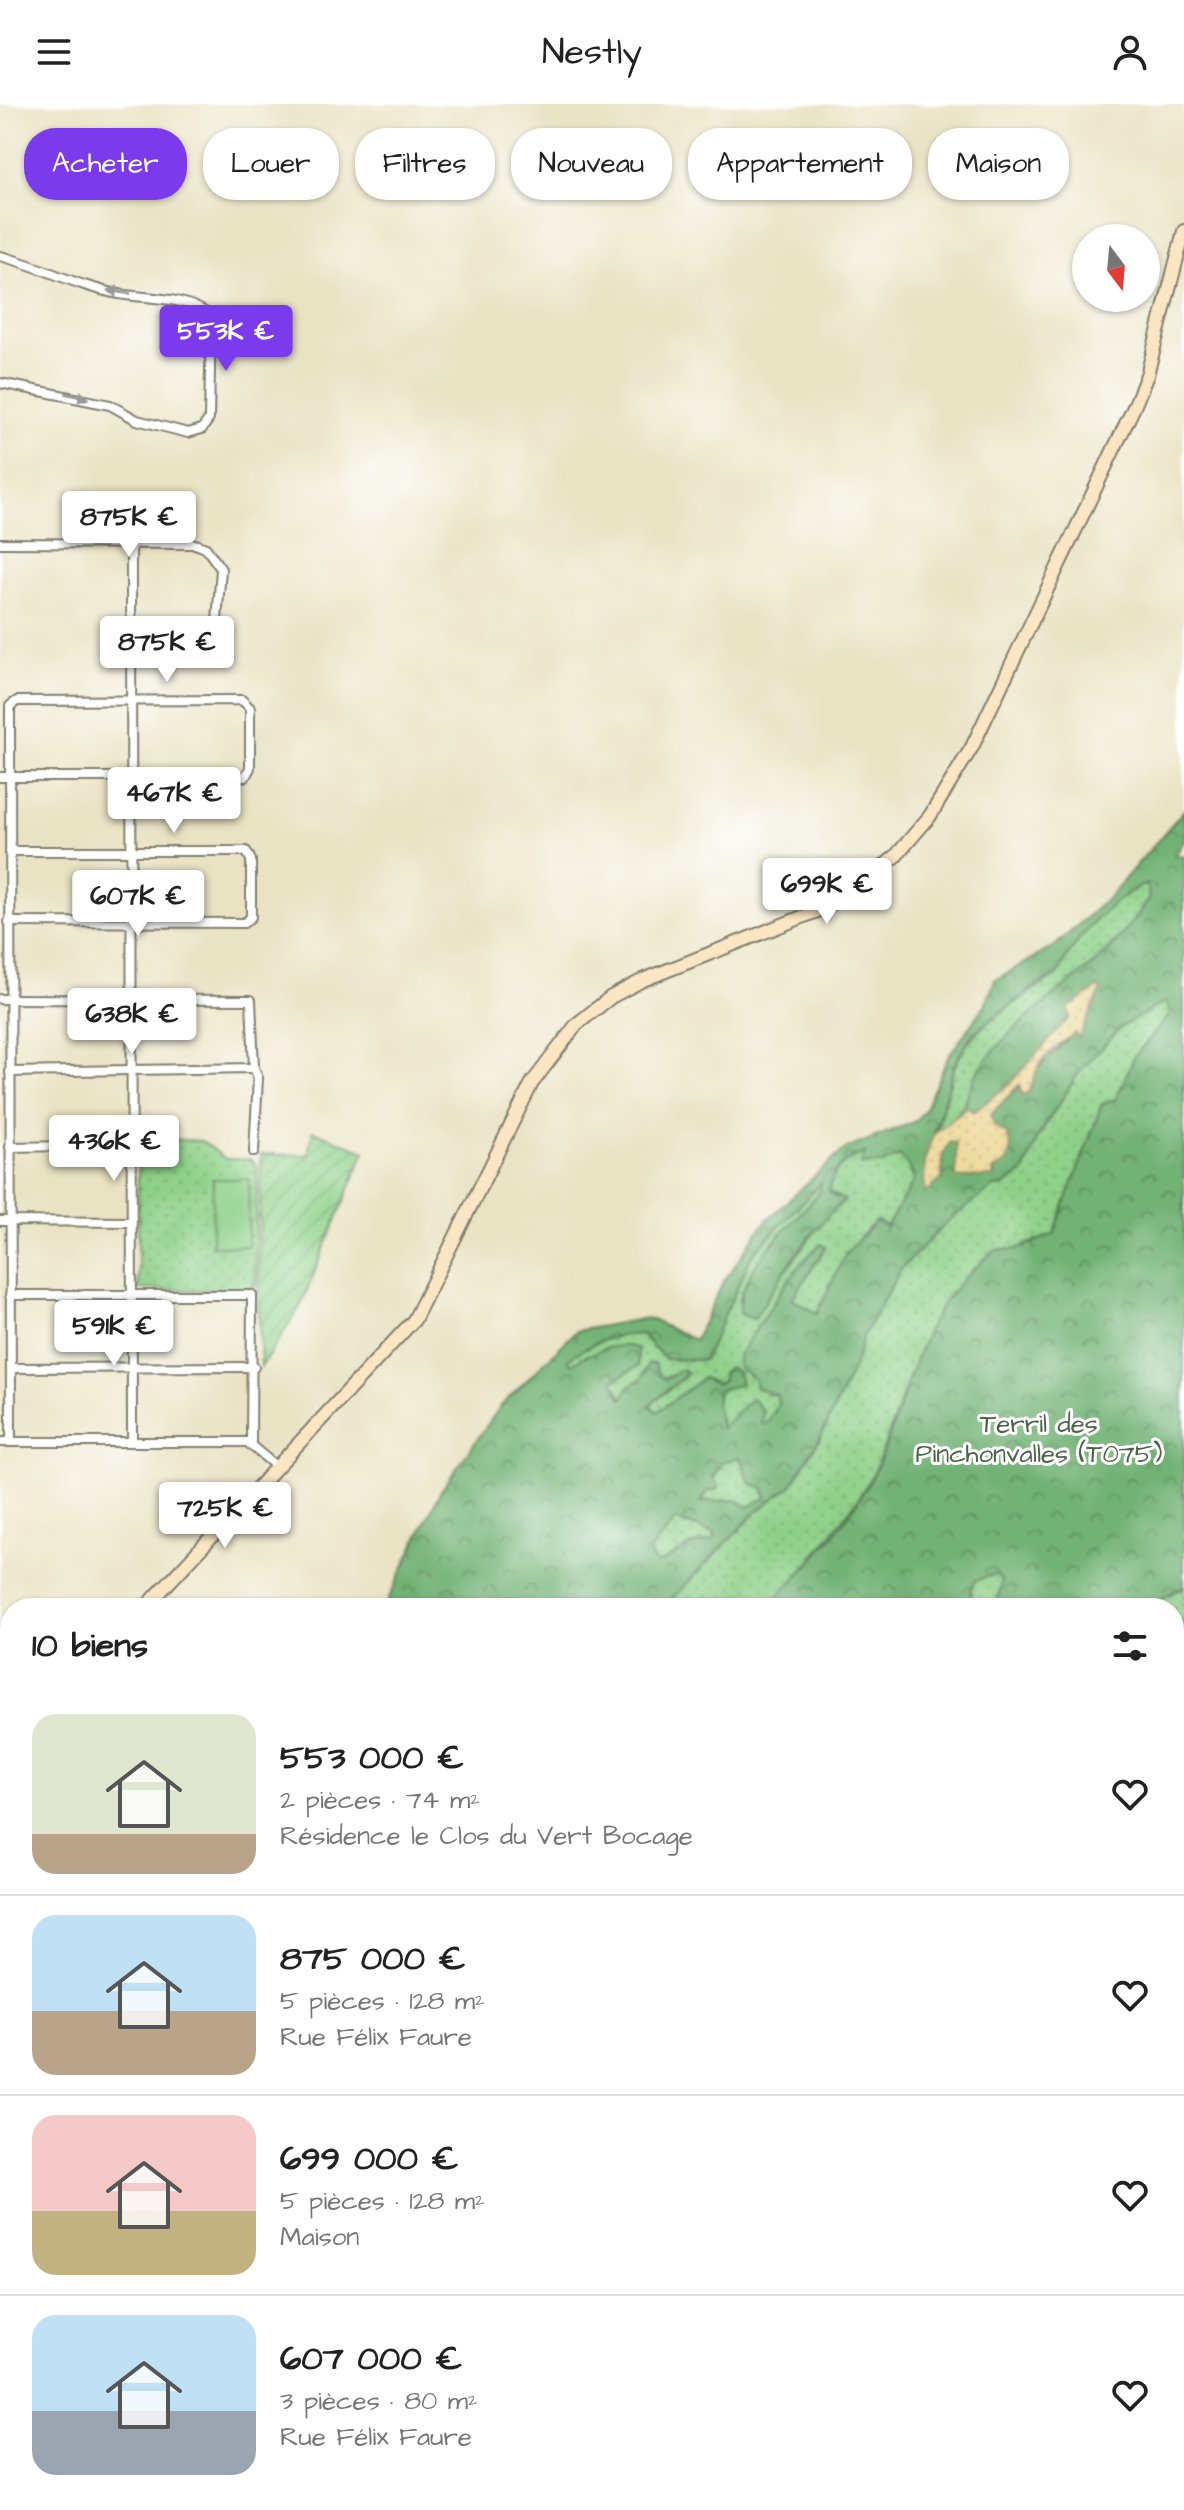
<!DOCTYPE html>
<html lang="fr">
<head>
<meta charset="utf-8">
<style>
  body { margin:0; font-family:"Architects Daughter",sans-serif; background:#f6f6f6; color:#222; height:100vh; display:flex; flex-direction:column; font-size:30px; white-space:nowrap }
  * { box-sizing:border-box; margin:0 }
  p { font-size:26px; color:#767676 }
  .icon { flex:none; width:44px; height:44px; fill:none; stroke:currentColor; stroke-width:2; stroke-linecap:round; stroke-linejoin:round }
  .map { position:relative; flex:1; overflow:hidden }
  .drawer { position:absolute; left:0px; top:1494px; width:1184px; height:912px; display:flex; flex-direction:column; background:#fff; border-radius:32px 32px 0 0; box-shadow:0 2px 6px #0004 }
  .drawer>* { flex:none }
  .hud { position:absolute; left:24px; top:24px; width:1136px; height:72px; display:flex; gap:16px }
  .needle { width:52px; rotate:164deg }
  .buttons { position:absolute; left:1072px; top:120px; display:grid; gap:16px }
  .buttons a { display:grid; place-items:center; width:88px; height:88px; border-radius:50%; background:#fff; box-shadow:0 2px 6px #0004; font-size:40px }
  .price { position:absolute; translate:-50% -68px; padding:0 18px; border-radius:8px; background:#fff; color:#222; font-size:26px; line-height:52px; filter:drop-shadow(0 2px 4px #0008) }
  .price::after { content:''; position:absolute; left:50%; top:48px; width:24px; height:18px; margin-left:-12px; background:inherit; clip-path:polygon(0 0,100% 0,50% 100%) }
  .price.on { background:#7c3aed; color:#fff }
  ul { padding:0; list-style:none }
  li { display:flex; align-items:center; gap:24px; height:200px; padding:0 32px }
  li+li { border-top:2px solid #e0e0e0 }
  li span { display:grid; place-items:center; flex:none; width:224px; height:160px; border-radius:24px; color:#555 }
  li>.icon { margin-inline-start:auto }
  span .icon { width:96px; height:96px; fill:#fffc; stroke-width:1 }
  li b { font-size:34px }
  h2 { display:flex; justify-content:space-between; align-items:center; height:96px; padding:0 32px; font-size:34px }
  .tag { padding:0 28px; border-radius:32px; background:#fff; box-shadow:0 2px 6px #0004; font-size:28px; line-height:72px }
  .tag.on { background:#7c3aed; color:#fff }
  header { display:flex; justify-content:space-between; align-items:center; height:104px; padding:0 32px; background:#fff; font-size:36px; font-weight:600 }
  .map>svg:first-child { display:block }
  .industrial { fill:url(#industrial-furrows) }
  .grass { fill:url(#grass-dots); stroke:#557652; stroke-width:2 }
  .forest { fill:url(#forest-crowns); stroke:#476748; stroke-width:2; fill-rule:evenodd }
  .sand { fill:url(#sand-dots); stroke:#857b5d; stroke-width:2 }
  .park { fill:#8ed088; stroke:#557652; stroke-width:2 }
  .garden { fill:url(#garden-furrows); stroke:#557652; stroke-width:2 }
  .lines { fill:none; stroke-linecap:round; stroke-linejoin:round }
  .street-casing { stroke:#828070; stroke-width:12 }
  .secondary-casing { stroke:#828070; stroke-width:16 }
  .street { stroke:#fff; stroke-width:8 }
  .secondary { stroke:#fbe6c4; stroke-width:12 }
  .oneway { fill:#999 }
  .labels { text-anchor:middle; stroke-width:6; stroke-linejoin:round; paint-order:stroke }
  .park-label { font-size:26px; fill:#4a6447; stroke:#fff }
</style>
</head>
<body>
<header><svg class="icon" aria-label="menu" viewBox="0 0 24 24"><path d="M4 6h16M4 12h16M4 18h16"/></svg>Nestly<svg class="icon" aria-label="person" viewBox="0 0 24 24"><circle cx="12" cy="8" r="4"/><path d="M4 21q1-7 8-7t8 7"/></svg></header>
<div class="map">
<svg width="1184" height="2406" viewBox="0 0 1184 2406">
  <defs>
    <pattern id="industrial-furrows" width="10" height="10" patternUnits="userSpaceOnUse" patternTransform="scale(2)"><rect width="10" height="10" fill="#d2bdc7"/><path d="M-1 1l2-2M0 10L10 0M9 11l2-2" fill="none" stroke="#b4a2aa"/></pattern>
    <pattern id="grass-dots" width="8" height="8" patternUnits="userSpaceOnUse" patternTransform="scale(2)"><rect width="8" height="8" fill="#8ed088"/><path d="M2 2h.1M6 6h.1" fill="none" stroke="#7ab275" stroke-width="1.8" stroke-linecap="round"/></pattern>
    <pattern id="forest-crowns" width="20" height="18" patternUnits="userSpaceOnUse" patternTransform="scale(2)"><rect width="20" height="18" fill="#72b274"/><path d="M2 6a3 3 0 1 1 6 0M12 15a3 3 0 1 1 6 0" fill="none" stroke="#5d905e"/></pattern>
    <pattern id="sand-dots" width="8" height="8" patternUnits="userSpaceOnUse" patternTransform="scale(2)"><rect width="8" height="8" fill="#eeda9e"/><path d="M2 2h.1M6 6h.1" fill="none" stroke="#ccba88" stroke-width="1.8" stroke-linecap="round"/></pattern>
    <pattern id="garden-furrows" width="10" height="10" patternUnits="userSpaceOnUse" patternTransform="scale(2)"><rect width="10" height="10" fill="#8ed088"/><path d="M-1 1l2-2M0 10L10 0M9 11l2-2" fill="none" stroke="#7ab275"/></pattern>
  </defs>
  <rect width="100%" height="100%" fill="#fff"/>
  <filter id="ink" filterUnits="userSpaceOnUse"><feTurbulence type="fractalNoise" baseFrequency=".0125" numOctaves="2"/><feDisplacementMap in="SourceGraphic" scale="16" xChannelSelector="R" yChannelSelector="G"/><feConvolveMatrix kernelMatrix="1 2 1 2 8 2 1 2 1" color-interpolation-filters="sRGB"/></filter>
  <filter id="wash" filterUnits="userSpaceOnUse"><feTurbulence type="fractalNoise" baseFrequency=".006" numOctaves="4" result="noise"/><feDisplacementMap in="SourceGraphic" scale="32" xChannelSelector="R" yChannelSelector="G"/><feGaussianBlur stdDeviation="1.8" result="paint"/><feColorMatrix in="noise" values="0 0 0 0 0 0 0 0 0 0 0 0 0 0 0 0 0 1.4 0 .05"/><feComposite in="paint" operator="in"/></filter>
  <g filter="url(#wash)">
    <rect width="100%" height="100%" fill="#e9e3c3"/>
    <!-- industrial -->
    <polygon class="industrial" points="712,2396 830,2396 817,2406 707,2406"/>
    <!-- grass -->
    <g class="grass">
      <path d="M1147 779 1149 796C1129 822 1109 847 1084 869 1051 898 1015 921 987 956 963 986 972 1006 936 1028 956 961 951 939 1015 899 1030 890 1041 879 1057 872 1071 839 1112 792 1147 779Z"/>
      <polygon points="1165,898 1170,907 1168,913 1135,952 1116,995 1102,1001 1054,1131 1017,1145 994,1146 944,1197 913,1263 876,1364 858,1395 799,1472 765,1504 663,1504 757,1407 791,1382 823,1329 856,1257 864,1230 901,1165 950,1115 994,1083 1003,1082 1024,1068 1038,1033 1079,968 1121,923"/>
      <polygon points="145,1034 201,1037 226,1055 251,1055 257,1063 255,1182 250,1187 138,1185 138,1038"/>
      <path d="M866 1049 862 1060 900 1052 910 1065 914 1077 887 1123 876 1117 846 1149 817 1209 792 1195 826 1144 797 1165 746 1240 756 1276 767 1290 777 1291 778 1301 767 1319 762 1320 761 1315 737 1308 722 1325 716 1299 718 1286 741 1280 724 1277 716 1280 703 1274 657 1308 650 1301 687 1270 641 1276 623 1296 613 1277 638 1262 588 1250 571 1261 568 1254C591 1239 613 1230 641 1230L665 1255 704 1256 752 1151 821 1077 819 1089 766 1147 739 1196 780 1174 827 1111 844 1097 828 1086C832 1065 846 1055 866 1049Z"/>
      <polygon points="740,1353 750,1378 764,1384 767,1395 749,1403 735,1396 702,1398 723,1357"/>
      <polygon points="676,1416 715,1429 714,1436 690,1442 658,1460 650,1453 651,1446"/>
      <polygon points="996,1470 1002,1477 997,1504 972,1504 970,1485 976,1476"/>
      <polygon points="1184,1482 1184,1637 1174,1649 1174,1504 1144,1504"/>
      <polygon points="1184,1652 1184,1754 1174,1748 1174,1665"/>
    </g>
    <!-- forest -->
    <g class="forest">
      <path d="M1184 706V738L1175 751 1184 752V1482L1144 1504H997L1002 1477 996 1470 976 1476 970 1485 972 1504H765C807 1464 850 1418 876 1365 901 1311 911 1250 943 1199 954 1182 979 1162 994 1146L1017 1145 1054 1130 1102 1000 1116 995 1135 952 1168 913 1170 907 1165 898 1121 923 1079 968 1038 1033 1024 1068 1003 1082 994 1083 950 1115 901 1165 864 1230 856 1257 823 1329 791 1382 757 1407 663 1504H384L440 1388 500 1303 576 1227 647 1214 694 1236 724 1177 765 1118 845 1045 914 1018 924 1007 948 953 985 901 995 876 1055 842 1109 793ZM1147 780 1149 796C1136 813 1123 832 1107 848 1066 887 970 944 965 1003L973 1008C1011 983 1043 948 1070 913L1069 904 1101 886 1078 933 1075 928 991 1010 994 1072 957 1074 956 1038H950L943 1051 942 1075 925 1060 954 961 972 930 1038 880 1057 872C1071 839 1112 792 1147 780ZM865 1049 861 1061 882 1060 900 1052 910 1065 914 1077 887 1122 876 1117 846 1149 817 1209 792 1195 826 1143 821 1140C789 1166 764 1217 738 1251V1263L755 1276 756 1284 777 1291 778 1301 767 1319 762 1320 763 1307 752 1294 721 1325 716 1300 718 1286 741 1280 738 1268 729 1263 722 1269 723 1277 716 1280 703 1274 657 1308 650 1301 687 1270 683 1265 666 1275 659 1271 655 1260 648 1259 641 1276 630 1281 622 1295 613 1277 638 1262V1245C615 1235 591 1250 571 1260L568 1255C591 1239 612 1230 641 1230L665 1255 704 1256 752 1151 821 1079 819 1089C793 1119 735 1168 740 1210L754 1215C780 1174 808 1127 845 1096L833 1092 829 1086C832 1066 846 1055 865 1049ZM740 1353 750 1379 764 1384 766 1394 749 1403 735 1396 702 1398 706 1388 719 1384 713 1372 722 1358ZM676 1416 715 1429 714 1436 690 1442 658 1460 650 1453 651 1446Z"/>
      <polygon points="1174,1748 1184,1754 1184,1955 1180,1949 1174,1951"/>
      <polygon points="0,1981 10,1981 10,2064 0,2065"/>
      <polygon points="1184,2140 1184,2193 1174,2194 1174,2143"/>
      <polygon points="830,2396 981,2396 978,2406 817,2406"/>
    </g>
    <!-- sand -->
    <path class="sand" d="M1097 885H1102L1078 935 1075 929C1063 938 1043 951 1037 966 1033 974 1034 980 1028 989L1022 991 1020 980 991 1010 994 1022 1007 1030 1011 1043 1007 1059 993 1066 994 1073 956 1074V1039L950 1038 943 1051 942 1075 926 1088C922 1071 925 1045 935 1029 942 1020 957 1014 965 1003L974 1008 1009 980 1070 913 1068 904Z"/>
    <!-- park -->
    <polygon class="park" points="213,1075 249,1075 248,1142 212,1142"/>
    <!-- garden -->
    <polygon class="garden" points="313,1027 365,1047 300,1203 261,1263 258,1187 261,1050 308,1051"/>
  </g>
  <g filter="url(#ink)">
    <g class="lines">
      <defs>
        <g id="street">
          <path d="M0 152C41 162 78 183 119 190 147 195 179 192 205 208L211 218 209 315 202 325 188 329 137 316 110 301 0 279"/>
          <polyline points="0,439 195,440 206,444 221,465 217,517"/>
          <polyline points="131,439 132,1338"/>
          <path d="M0 673H245L250 664V604L242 596 17 597 10 602V606C10 850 11 1094 11 1338"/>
          <polyline points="9,818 244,819 251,813 251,756 246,747 10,747"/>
          <polyline points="0,895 251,896 254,964 258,974 254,1048"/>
          <polyline points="10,968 254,964"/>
          <polyline points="10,1043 130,1041"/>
          <polyline points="0,1117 130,1118"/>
          <polyline points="10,1191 252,1191 251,1339"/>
          <polyline points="11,1264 254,1263"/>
          <polyline points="0,1338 247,1338 278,1364"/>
          <polyline points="171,2396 183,2406"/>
          <polyline points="632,2396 643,2406"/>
          <polyline points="261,2406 270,2396"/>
          <polyline points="531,2406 539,2396"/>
          <polyline points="617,2406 625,2396"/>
        </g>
        <g id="secondary">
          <polyline points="145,1504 414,1216 532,979 577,920 611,893 643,876 820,806 851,789 895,753 930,712 972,643 1134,303 1147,271 1184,127"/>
          <polyline points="0,1672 10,1659"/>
          <polyline points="1174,2048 1184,2045"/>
          <polyline points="0,2244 10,2241"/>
          <polyline points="700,2406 704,2396"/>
        </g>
      </defs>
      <!-- street casing -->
      <use href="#street" class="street-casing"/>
      <!-- secondary casing -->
      <use href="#secondary" class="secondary-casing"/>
      <!-- street -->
      <use href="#street" class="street"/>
      <!-- secondary -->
      <use href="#secondary" class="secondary"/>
    </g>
    <!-- one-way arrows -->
    <defs><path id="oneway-solid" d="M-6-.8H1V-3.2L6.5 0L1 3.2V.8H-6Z" transform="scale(2)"/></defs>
    <g class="oneway">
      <use href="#oneway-solid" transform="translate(119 188) rotate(-171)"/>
      <use href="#oneway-solid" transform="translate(77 292) rotate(14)"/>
    </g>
  </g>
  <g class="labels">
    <!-- park labels -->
    <g class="park-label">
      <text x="1039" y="1328">Terril des<tspan x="1039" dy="30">Pinchonvalles (T075)</tspan></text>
    </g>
  </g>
</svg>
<div class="buttons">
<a><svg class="needle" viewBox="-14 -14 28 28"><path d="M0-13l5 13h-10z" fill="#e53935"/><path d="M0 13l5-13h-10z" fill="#767676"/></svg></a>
</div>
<b class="price on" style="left:226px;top:269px">553K €</b>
<b class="price" style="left:129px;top:455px">875K €</b>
<b class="price" style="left:167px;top:580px">875K €</b>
<b class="price" style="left:174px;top:731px">467K €</b>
<b class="price" style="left:827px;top:822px">699K €</b>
<b class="price" style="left:138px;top:834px">607K €</b>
<b class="price" style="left:132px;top:952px">638K €</b>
<b class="price" style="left:114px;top:1079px">436K €</b>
<b class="price" style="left:114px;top:1264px">591K €</b>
<b class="price" style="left:225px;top:1446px">725K €</b>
<div class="hud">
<a class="tag on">Acheter</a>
<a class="tag">Louer</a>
<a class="tag">Filtres</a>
<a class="tag">Nouveau</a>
<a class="tag">Appartement</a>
<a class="tag">Maison</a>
</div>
<section class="drawer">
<h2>10 biens<svg class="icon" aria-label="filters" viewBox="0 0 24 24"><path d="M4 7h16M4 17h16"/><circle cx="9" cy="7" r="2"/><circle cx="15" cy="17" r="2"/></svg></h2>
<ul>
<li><span style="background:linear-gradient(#dfe7d0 75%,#b9a48a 0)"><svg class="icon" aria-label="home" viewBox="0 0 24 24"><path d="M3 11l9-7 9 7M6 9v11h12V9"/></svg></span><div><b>553 000 €</b><p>2 pièces · 74 m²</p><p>Résidence le Clos du Vert Bocage</p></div><svg class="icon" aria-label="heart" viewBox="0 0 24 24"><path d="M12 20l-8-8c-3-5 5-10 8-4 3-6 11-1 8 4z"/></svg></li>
<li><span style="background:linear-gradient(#bfe0f5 60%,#b9a48a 0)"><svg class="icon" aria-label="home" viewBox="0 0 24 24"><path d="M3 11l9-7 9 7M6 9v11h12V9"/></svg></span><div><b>875 000 €</b><p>5 pièces · 128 m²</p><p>Rue Félix Faure</p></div><svg class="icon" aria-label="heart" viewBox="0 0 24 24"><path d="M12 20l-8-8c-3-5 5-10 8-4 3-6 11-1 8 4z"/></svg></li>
<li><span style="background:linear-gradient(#f6c9c9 60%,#c2b280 0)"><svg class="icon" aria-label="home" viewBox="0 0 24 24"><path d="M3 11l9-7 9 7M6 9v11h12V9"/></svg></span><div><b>699 000 €</b><p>5 pièces · 128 m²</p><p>Maison</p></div><svg class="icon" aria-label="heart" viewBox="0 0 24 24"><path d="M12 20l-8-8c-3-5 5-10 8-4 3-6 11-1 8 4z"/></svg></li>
<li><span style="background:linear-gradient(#bfe0f5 60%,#9aa5b1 0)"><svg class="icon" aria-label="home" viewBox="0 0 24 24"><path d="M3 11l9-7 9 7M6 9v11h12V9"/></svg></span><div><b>607 000 €</b><p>3 pièces · 80 m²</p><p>Rue Félix Faure</p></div><svg class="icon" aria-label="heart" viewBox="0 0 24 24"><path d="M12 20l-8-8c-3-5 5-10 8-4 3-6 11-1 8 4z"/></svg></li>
</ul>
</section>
</div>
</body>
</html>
